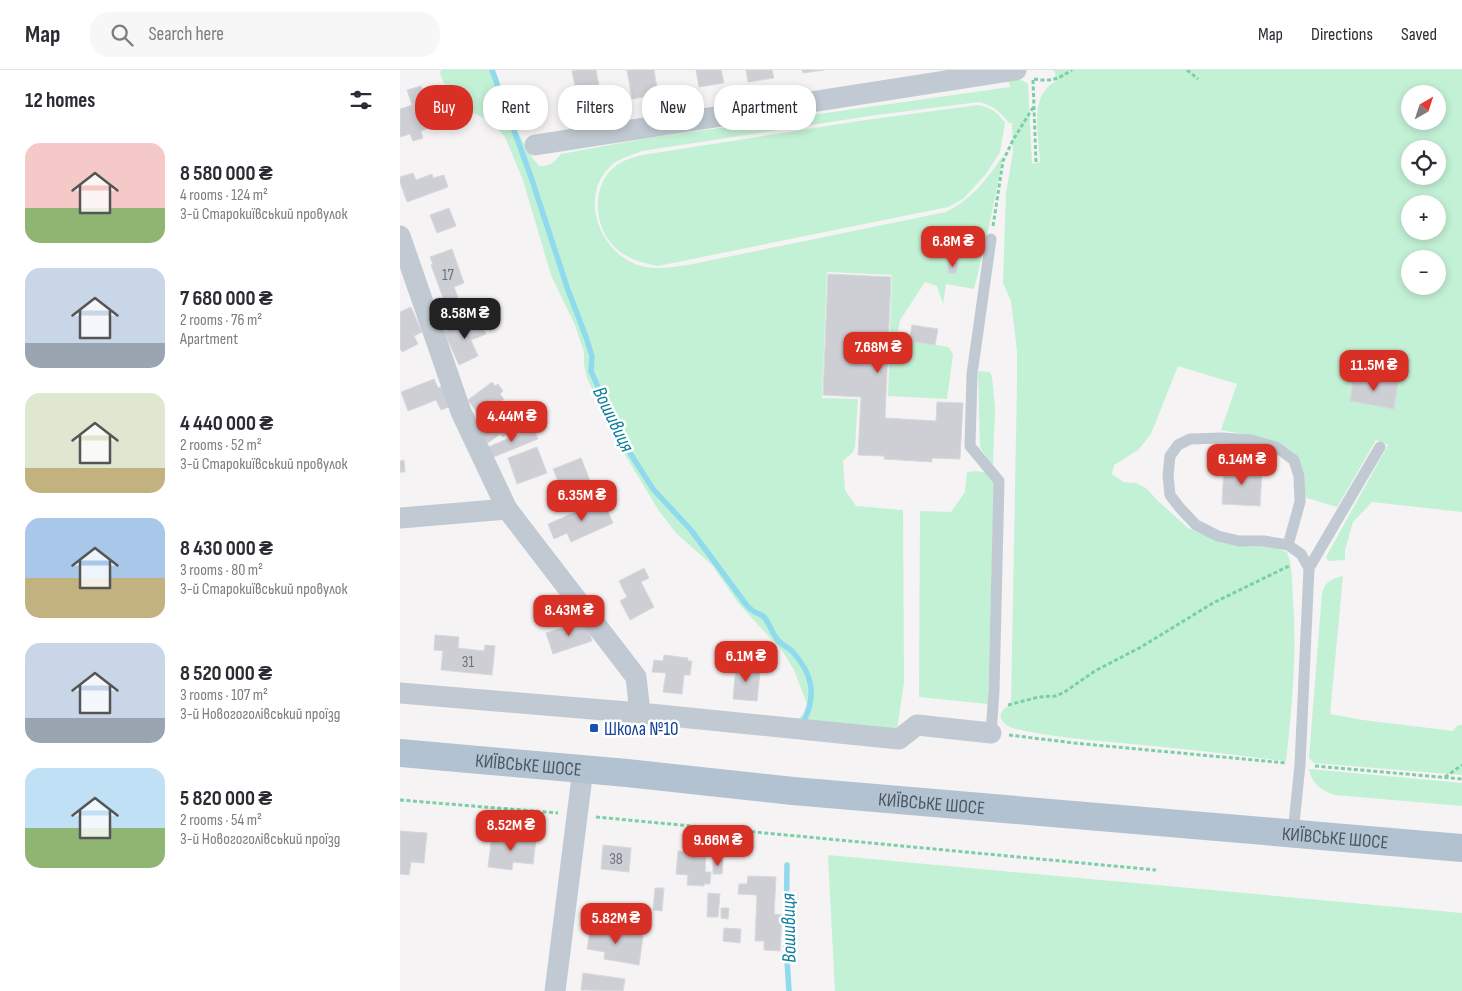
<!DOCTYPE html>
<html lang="en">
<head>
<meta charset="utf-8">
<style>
  body { margin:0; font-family:"Sofia Sans Condensed",sans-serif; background:#f7f7f7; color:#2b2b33; height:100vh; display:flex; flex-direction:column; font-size:19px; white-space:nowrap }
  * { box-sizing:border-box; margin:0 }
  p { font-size:16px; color:#7c7c81 }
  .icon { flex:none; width:28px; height:28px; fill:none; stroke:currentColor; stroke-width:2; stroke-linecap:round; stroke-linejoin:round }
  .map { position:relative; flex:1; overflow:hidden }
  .drawer { display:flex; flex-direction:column; background:#fff; width:400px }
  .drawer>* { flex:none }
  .banner { position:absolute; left:15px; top:15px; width:475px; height:45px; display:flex; gap:10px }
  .needle { width:32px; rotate:39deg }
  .buttons { position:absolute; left:1001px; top:15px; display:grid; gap:10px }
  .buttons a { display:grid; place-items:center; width:45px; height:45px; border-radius:50%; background:#fff; box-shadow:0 2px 8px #0003; font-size:25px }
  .price { position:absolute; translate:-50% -42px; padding:0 11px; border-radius:10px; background:#d93025; color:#fff; font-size:16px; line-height:32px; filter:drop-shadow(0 1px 2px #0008) }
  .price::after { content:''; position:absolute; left:50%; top:30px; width:15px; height:11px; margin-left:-8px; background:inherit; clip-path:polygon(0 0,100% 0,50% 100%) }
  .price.current { background:#222; color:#fff }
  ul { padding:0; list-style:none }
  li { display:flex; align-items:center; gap:15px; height:125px; padding:0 25px }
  li span { display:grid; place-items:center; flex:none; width:140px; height:100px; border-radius:15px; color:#555 }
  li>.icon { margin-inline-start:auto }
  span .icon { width:60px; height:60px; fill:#fffc; stroke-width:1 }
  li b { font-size:21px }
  h2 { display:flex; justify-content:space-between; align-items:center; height:60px; padding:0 25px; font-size:21px }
  .chip { padding:0 18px; border-radius:20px; background:#fff; box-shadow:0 2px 8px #0003; font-size:18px; line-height:45px }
  .chip.current { background:#d93025; color:#fff }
  header { display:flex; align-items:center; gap:30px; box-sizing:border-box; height:70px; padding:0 25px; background:#fff; border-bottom:1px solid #e1e1e2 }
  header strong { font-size:24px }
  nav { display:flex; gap:28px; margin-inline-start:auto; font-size:18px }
  .search { width:350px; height:45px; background:#f7f7f7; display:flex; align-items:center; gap:12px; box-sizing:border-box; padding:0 18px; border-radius:20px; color:#7c7c81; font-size:19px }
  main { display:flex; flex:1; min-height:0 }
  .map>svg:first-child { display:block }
  .green { fill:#c3f1d5; fill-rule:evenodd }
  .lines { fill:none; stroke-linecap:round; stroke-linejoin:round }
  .stream { stroke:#90daee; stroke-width:5.5 }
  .building { fill:#cdcfd5; stroke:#d7d9de }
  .path { stroke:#7ad0a6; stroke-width:3; stroke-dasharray:4 2.5; stroke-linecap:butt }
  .service { stroke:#c1cad2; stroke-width:11 }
  .minor { stroke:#c1cad2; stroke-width:21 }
  .primary { stroke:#b3c2d1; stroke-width:28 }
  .transit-dot { fill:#1a4fb4; stroke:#fff; stroke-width:2 }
  .labels { text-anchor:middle; stroke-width:5; stroke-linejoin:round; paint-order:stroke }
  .number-label { font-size:16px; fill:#6b747e }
  .transit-label { font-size:19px; fill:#164399; stroke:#fff; text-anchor:start }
  .street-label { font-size:19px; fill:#4a5661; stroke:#fff }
  .water-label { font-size:20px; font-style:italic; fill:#0c7c9b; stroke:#fff }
</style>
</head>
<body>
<header>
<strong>Map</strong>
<div class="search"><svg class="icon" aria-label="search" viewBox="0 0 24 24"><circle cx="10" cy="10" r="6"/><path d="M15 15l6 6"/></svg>Search here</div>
<nav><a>Map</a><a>Directions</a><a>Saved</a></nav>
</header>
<main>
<section class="drawer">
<h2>12 homes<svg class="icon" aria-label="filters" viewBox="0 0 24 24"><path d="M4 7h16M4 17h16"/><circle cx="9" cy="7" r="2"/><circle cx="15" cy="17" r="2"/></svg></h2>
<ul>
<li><span style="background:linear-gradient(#f6c9c9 65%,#8fb573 0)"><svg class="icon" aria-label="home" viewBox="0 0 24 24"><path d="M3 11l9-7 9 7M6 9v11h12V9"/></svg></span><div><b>8 580 000 ₴</b><p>4 rooms · 124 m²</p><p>3-й Старокиївський провулок</p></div></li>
<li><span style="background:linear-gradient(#c9d6e8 75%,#9aa5b1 0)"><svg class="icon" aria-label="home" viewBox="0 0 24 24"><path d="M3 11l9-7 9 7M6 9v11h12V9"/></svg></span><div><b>7 680 000 ₴</b><p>2 rooms · 76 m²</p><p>Apartment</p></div></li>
<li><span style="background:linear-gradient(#dfe7d0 75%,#c2b280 0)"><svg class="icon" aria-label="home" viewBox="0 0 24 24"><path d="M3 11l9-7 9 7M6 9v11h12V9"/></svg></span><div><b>4 440 000 ₴</b><p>2 rooms · 52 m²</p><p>3-й Старокиївський провулок</p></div></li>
<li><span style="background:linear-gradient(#a9c7e8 60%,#c2b280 0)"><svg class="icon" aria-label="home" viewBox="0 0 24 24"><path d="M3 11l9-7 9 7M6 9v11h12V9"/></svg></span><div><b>8 430 000 ₴</b><p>3 rooms · 80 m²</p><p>3-й Старокиївський провулок</p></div></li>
<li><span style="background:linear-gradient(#c9d6e8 75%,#9aa5b1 0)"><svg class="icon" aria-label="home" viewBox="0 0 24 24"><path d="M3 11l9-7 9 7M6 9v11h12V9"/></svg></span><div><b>8 520 000 ₴</b><p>3 rooms · 107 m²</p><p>3-й Новогоголівський проїзд</p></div></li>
<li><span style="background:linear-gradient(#bfe0f5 60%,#8fb573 0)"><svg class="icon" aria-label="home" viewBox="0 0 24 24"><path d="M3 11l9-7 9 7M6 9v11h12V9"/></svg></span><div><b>5 820 000 ₴</b><p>2 rooms · 54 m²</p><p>3-й Новогоголівський проїзд</p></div></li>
</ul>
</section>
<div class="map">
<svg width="1062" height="921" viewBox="0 0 1062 921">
  <rect width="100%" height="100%" fill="#f5f3f3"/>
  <!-- green -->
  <g class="green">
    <path d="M41 0H95C107 32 116 69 139 96 150 96 154 93 161 84L248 68 610 17 608 9C616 7 622 10 628 14L632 94 640 92C639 65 628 26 656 11L655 2 652 0H1062V442L972 432 953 452 945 480V490L928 491 926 487 988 375 976 370 937 437 904 427C912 368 864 369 821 360L837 314 778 296 751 364 738 380 714 395 712 404 723 412 736 413 746 418 759 432 788 458 824 473 850 477 870 476 887 482C893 497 892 515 893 531 897 585 892 638 886 691 842 686 797 680 753 676 707 671 661 669 616 659 601 656 593 642 611 635L617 314V281L611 231 603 213 606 123 613 82 612 53H609C600 41 593 36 579 32L476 45 242 81C233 85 221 88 214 93 178 122 197 178 235 194 252 201 270 197 288 195L546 142C571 130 587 109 602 87L603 88 587 166 574 219 546 214 543 234 537 216 525 212 500 250 497 268 548 277 553 284 547 329 488 326 492 205 427 202 422 328 458 329 455 377 453 382 443 391 445 420 456 436 503 440 504 613 497 659 401 650 399 648 403 644 407 634 394 600 383 582 339 534 312 495 277 464 259 441 213 365 187 308 184 294V282L175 255 151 205 123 110 105 67 90 51 69 41 47 20 40 4ZM1010 24H1038V51H1010ZM1010 79H1038V106H1010ZM1010 134H1038V161H1010ZM1010 189H1038V216H1010Z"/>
    <path d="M578 35C592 38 596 41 605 53L600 82 586 104 563 129 548 137 258 196C243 193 231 190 219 181 193 161 189 115 217 95 224 90 233 87 242 85L459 51Z"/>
    <polygon points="579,301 590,302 592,307 595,339 593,394 590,393 580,377 578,303"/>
    <polygon points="577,401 588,403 594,410 588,634 519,627 520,441 551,442 565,422 567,402"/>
    <path d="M943 506 930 644 963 650 1053 661 1058 655H1062V705L914 693 909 688 922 523C926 511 931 509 943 506Z"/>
    <path d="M909 699 1062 713V736L935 725C922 721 911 713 909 699Z"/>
    <polygon points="428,785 1062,843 1062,921 435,921"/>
  </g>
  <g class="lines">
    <!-- stream -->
    <g class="stream">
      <path d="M92 0 131 107 168 220 186 267 192 286 191 301 221 369 253 419 291 460 345 533C347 536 350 539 353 541 356 543 360 544 363 546 368 550 372 563 377 569 381 574 387 577 392 581 412 603 417 624 404 651"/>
      <polyline points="387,795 386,873 389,921"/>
    </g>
  </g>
  <!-- building -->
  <g class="building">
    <polygon points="177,0 196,0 202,33 179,37 172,1"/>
    <polygon points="227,0 254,0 258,24 232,29"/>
    <polygon points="296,0 321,0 324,13 299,17"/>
    <polygon points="346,0 372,0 374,8 348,12"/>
    <polygon points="402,0 424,0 403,3"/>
    <polygon points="21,16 26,31 45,25 50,42 40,45 43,54 21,61 23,68 13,71 10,64 0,67 0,39 12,35 7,20"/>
    <polygon points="13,103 16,110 32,104 33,108 44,105 48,117 7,132 0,112 0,107"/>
    <polygon points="49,138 56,156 37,163 30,145"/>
    <polygon points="52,179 64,213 54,217 59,231 46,236 31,195 33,194 30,187"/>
    <polygon points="549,192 558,193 556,204 548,203"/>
    <polygon points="428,204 491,207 485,348 536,351 537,332 563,333 560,389 532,388 532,392 484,389 484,386 458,385 461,327 423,325"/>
    <polygon points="11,237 22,262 14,266 18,274 2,282 0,278 0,242"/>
    <polygon points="78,247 86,264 71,270 78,286 59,295 44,262"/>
    <polygon points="512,255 538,259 535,275 509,271"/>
    <polygon points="954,304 998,312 994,339 950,331"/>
    <polygon points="34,309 38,318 43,316 51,336 41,340 36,330 8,341 1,322"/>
    <polygon points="92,312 95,316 98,314 103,321 100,324 104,329 96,335 107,349 115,343 123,352 103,367 100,364 88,373 80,363 88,357 68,330"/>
    <polygon points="133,358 138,369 91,388 86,378"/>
    <polygon points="137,377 147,403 117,414 108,388"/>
    <polygon points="181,388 192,416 165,427 153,399"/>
    <polygon points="4,390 5,402 0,402 0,391"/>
    <polygon points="824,396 862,399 860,436 822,434"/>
    <polygon points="203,430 213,453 171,472 167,463 154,469 148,454"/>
    <polygon points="244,498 249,508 241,512 254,537 230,550 220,531 227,527 219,511"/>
    <polygon points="178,553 179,555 186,553 192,571 153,584 146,563"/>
    <polygon points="35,565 59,567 58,578 84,581 85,575 95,576 92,605 41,600 43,581 34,580"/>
    <polygon points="264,585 288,588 288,591 292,591 290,605 284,605 282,624 263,622 266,603 252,602 254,590 263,591"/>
    <polygon points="344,595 356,596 356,601 360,602 357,631 333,629 336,596 344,597"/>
    <polygon points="0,761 27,763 24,793 11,792 9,805 0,804"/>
    <polygon points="92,765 136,770 133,794 113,792 112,800 88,797"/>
    <polygon points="203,775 231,778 229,802 201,799"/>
    <polygon points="278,781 306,783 305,802 311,802 310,814 304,814 304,816 287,815 288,805 276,804"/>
    <polygon points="313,789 323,790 322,804 313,804"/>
    <polygon points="348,806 376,807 374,844 382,845 380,881 364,880 364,871 355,871 357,825 338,824 339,814 347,814"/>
    <polygon points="255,818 264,818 262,841 253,840"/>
    <polygon points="308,823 320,824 318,847 307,847"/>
    <polygon points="321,838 329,838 328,849 321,848"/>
    <polygon points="191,856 243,866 239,895 204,889 205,882 187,879"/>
    <polygon points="324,858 341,859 340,873 323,871"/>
    <polygon points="183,903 225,909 223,921 181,920"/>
  </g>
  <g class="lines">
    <!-- path -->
    <g class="path">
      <polyline points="787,0 798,9"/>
      <path d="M634 9C651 12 658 9 672 0"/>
      <polyline points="633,10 636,93"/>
      <polyline points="593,156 603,91 613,70 634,36"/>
      <polyline points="608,635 639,627 655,626 663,623 695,601 741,577 813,533 891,495"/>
      <polyline points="609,665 674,673 886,693"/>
      <polyline points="915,696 1062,709"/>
      <polyline points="1045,707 1062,695"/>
      <polyline points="0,730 158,743"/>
      <polyline points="196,747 756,800"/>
    </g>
    <!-- service -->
    <g class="service">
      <polyline points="888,475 900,432 899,406 894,390 876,377 851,370 822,368 790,369 778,375 770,386 768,405 770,425 780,438 796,455 818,466 839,471 864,471 888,475 901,484 909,498"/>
      <polyline points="591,663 594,621 599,411 570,376 572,304 591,169"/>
      <polyline points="893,763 900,695 909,498 980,377"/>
    </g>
    <!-- minor -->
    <g class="minor">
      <polyline points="135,75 616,0"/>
      <polyline points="0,166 61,342 107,439 236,607 240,643"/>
      <polyline points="0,448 107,439"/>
      <polyline points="0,623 240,643 499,669 517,655 591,663"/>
      <polyline points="155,921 183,699"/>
    </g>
    <!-- primary -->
    <path class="primary" id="s1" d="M0 683 227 703 393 721 1062 778"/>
  </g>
  <!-- markers -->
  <rect class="transit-dot" x="189" y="653" width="10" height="10" rx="2.5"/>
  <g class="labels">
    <!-- number labels -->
    <g class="number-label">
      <text x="48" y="210">17</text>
      <text x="68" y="597">31</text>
      <text x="216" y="794">38</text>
    </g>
    <!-- transit labels -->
    <g class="transit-label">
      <text x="204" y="665">Школа №10</text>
    </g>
    <!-- street labels -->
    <g class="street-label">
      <text dy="7" stroke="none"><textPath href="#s1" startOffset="129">КИЇВСЬКЕ ШОСЕ</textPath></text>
      <text dy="7" stroke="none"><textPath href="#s1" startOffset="534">КИЇВСЬКЕ ШОСЕ</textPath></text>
      <text dy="7" stroke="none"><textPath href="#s1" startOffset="939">КИЇВСЬКЕ ШОСЕ</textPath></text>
    </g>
    <!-- water labels -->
    <g class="water-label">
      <text transform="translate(214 349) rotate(64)" y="7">Вошивиця</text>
      <text transform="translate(388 858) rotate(-91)" y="7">Вошивиця</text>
    </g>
  </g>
</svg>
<div class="buttons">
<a><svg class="needle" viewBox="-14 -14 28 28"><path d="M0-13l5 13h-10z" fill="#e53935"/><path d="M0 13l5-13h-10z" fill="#7c7c81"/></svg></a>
<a><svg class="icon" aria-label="locate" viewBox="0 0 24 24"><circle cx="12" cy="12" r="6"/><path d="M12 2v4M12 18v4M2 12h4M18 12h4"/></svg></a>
<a>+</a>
<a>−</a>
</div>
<b class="price" style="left:553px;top:198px">6.8M ₴</b>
<b class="price current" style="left:65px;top:270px">8.58M ₴</b>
<b class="price" style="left:478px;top:304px">7.68M ₴</b>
<b class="price" style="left:974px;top:322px">11.5M ₴</b>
<b class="price" style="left:112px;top:373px">4.44M ₴</b>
<b class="price" style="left:842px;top:416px">6.14M ₴</b>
<b class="price" style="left:182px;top:452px">6.35M ₴</b>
<b class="price" style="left:169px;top:567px">8.43M ₴</b>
<b class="price" style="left:346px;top:613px">6.1M ₴</b>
<b class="price" style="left:111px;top:782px">8.52M ₴</b>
<b class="price" style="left:318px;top:797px">9.66M ₴</b>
<b class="price" style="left:216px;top:875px">5.82M ₴</b>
<div class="banner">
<a class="chip current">Buy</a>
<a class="chip">Rent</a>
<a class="chip">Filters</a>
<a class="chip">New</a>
<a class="chip">Apartment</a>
</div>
</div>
</main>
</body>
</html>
